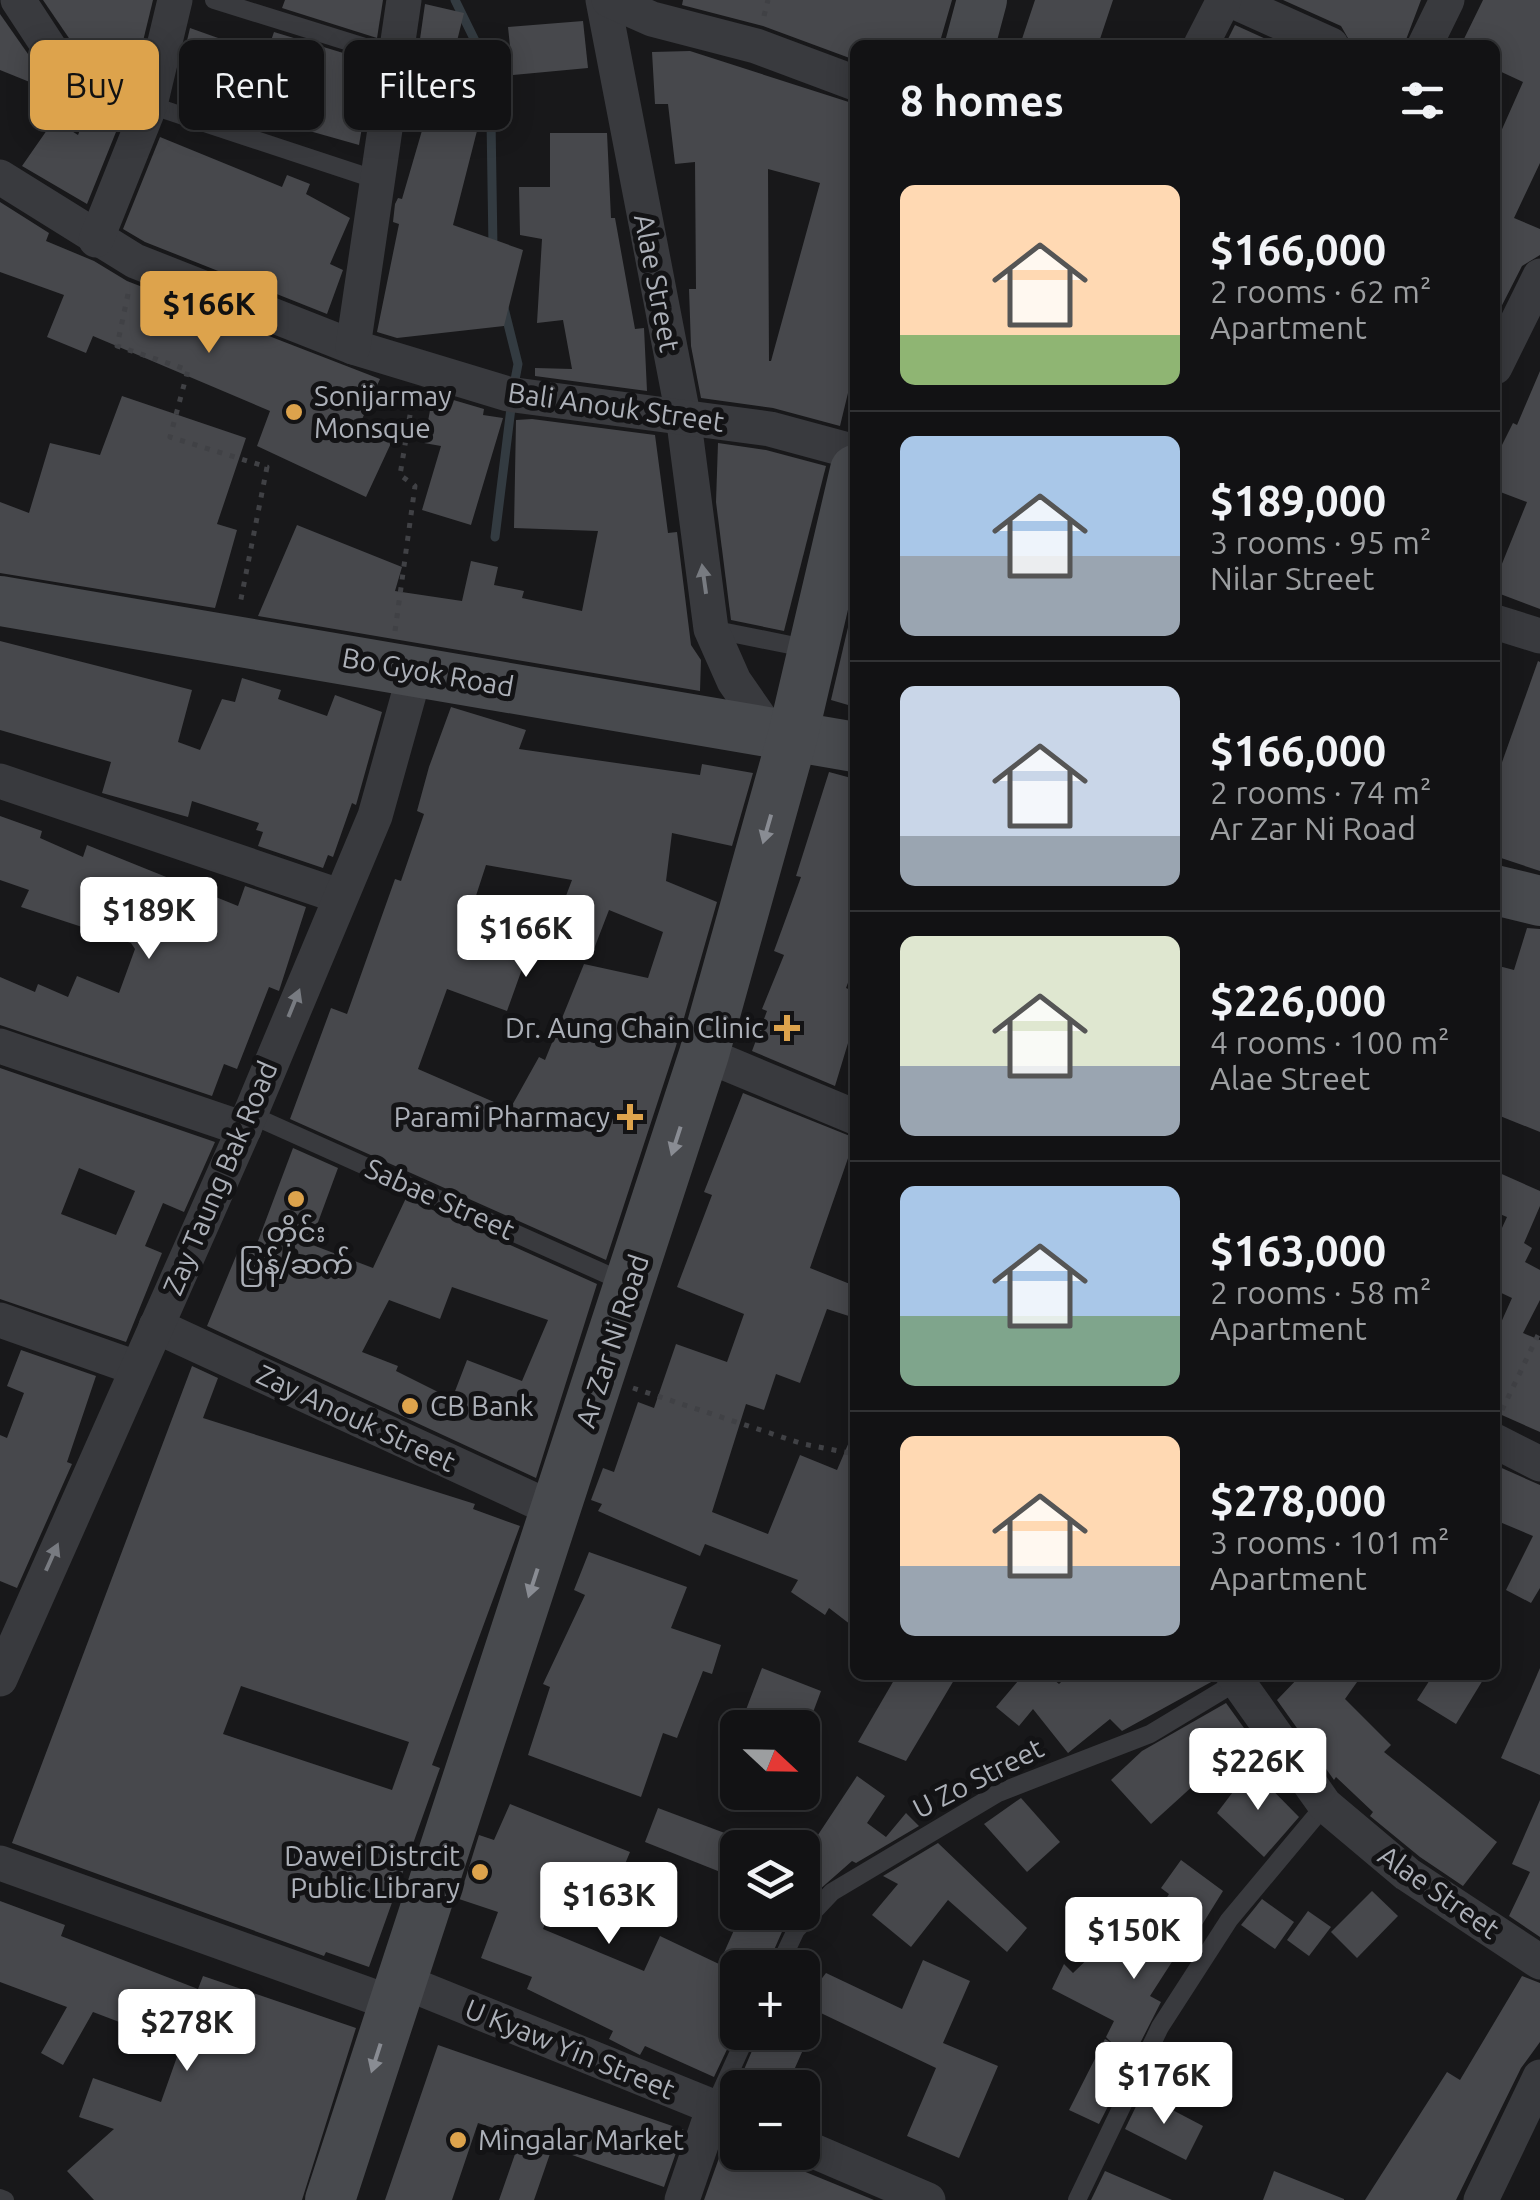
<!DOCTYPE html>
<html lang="en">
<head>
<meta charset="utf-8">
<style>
  body { margin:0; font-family:Ubuntu,"Noto Sans Myanmar",sans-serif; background:#1f2022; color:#f1f3f6; height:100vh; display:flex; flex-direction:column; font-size:38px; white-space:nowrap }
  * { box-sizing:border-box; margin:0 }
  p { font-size:32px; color:#9c9ea0 }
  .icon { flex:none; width:55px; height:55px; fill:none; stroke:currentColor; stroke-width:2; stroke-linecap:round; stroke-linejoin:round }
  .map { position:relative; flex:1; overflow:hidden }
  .side { position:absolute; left:850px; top:40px; width:650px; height:1640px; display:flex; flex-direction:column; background:#121214; border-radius:15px; box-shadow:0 5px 25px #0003,0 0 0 2px #313234 }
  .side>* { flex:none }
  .top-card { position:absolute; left:30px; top:40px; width:670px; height:90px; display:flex; gap:20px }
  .needle { width:65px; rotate:112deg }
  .buttons { position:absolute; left:720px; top:1710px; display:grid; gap:20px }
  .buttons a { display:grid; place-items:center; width:100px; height:100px; border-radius:15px; background:#121214; box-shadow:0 5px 25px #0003,0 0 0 2px #313234; font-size:50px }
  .price { position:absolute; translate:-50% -85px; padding:0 22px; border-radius:10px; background:#fff; color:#222; font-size:32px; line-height:65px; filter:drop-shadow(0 2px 5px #0008) }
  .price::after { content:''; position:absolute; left:50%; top:60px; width:30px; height:22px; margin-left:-15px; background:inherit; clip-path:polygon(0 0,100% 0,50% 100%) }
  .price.active { background:#dda34c; color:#111 }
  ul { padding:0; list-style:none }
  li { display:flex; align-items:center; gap:30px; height:250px; padding:0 50px }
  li+li { border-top:2px solid #313234 }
  li span { display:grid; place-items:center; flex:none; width:280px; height:200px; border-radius:15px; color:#555 }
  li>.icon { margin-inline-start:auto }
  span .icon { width:120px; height:120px; fill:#fffc; stroke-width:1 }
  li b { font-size:42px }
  h2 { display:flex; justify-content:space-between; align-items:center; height:120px; padding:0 50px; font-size:42px }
  .pill { padding:0 35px; border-radius:15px; background:#121214; box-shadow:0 5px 25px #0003,0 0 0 2px #313234; font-size:35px; line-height:90px }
  .pill.active { background:#dda34c; color:#111 }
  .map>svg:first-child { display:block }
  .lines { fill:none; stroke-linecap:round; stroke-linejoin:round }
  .stream { stroke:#333b41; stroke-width:9 }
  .building { fill:#47484c; fill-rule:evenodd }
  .path { stroke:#404145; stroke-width:5; stroke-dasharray:5 8; stroke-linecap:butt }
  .lane { stroke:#393a3e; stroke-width:18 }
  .street { stroke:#393a3e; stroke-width:35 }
  .secondary { stroke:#484a4e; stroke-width:50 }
  .oneway { fill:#787b81 }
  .oneway2 { fill:#898c93 }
  .poi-dot { fill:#dda34c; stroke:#131315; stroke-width:4 }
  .labels { text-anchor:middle; stroke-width:10; stroke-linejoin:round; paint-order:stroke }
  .street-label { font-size:28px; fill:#acb0b8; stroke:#131315 }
  .poi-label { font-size:28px; fill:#acb0b8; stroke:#131315; text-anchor:start }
</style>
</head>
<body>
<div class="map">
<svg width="1540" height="2200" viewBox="0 0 1540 2200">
  <rect width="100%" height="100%" fill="#18181a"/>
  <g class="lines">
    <!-- stream -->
    <g class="stream">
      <polyline points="455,0 484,59 491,120 493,248"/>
      <polyline points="504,308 518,364 514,385"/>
      <polyline points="495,537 512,400"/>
    </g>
  </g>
  <!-- building -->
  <g class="building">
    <polygon points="43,0 153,0 135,74 73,44"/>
    <polygon points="285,0 383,0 377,38 282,8"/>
    <polygon points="683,0 952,0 939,45 855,45 855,60 763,26 682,5"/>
    <polygon points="1035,0 1113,0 1098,45 1020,45"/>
    <polygon points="1283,0 1421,0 1404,45 1352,45 1341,26"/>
    <polygon points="1483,0 1540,0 1540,163 1514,218 1540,229 1540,255 1522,266 1495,319 1495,145 1523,82 1495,69 1495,45 1461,45"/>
    <polygon points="425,4 464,13 452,61 492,72 453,225 523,250 504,326 397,338 377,332 399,224 393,222 395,204 398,198 402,199 428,110 410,105 428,41 420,39"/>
    <polygon points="0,14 42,74 37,85 0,70"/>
    <polygon points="583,21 588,68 513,75 508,27"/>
    <polygon points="1235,25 1279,45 1225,45"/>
    <polygon points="190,28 266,55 274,32 373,62 359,145 267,119 264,127 210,109 219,79 181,66"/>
    <path d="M690 51 855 104V364L840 426 773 408 701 398 691 346 689 289H696L695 162 675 164 668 104H655L652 52ZM768 169 820 183 771 361H769Z"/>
    <polygon points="88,110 120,122 87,204 22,166 54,120 78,135"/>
    <polygon points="550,133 607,133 611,218 615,218 635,329 644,328 647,391 535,376 535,368 572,369 563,320 537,323 542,239 520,235 519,187 550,187"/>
    <polygon points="160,137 282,187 287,175 310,184 306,194 350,218 330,264 343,270 327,314 145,242 123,229"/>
    <polygon points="0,202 49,233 46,241 94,261 127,281 380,379 359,426 392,441 366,497 257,446 270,411 93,336 86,353 47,337 64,295 0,272"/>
    <polygon points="1540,371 1540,609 1495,592 1495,581 1527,502 1495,490 1495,459 1513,423 1517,425"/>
    <polygon points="433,394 484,409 483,415 503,418 471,525 422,510 441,446 424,443"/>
    <polygon points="122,396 246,438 217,524 237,530 215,608 0,573 0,502 29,513 50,443 100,455"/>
    <polygon points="532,419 655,435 668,533 677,532 691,645 701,660 700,691 258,616 297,525 402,567 395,591 462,601 471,561 498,567 494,585 524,591 522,598 582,611 598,531 514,528 516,420"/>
    <polygon points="718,443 766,450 826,466 784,631 731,620 716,502"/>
    <polygon points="849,623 855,624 855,707 831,700"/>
    <polygon points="0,641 192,690 178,742 200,750 222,699 235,702 242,678 281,690 278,699 327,716 335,695 382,712 356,805 352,803 333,857 328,855 323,868 258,846 263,832 256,830 259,823 192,801 188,817 102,793 111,762 0,730"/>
    <polygon points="1538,661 1540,662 1540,871 1495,856 1495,782"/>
    <path d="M451 707 526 730 519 749 700 775 702 764 753 773 732 846 672 833 666 881 717 902 676 1046 606 1260 290 1119 331 1008 347 1014 395 879 401 881 424 814 417 811 429 767ZM486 865 572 880 550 938 592 954 609 910 663 932 648 978 584 964 545 1060 539 1057 510 1109 418 1069 447 989 507 1011 532 941 493 927 497 917 472 908Z"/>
    <polygon points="829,772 855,779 855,964 846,988 855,992 855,1020 835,1086 752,1051 767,1011 762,1009 784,955 774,951 801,877 796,876"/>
    <polygon points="0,816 42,831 40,838 83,857 87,845 238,906 245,886 306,907 279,991 269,987 237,1069 224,1064 212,1096 0,1025 0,977 35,992 38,984 68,997 77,976 119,993 135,949 131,943 21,907 29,890 0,880"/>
    <polygon points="1527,928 1540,929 1540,1132 1495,1114 1495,965 1514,970"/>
    <path d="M0 1068 215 1142 184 1212 163 1203 145 1246 162 1253 126 1342 0 1299ZM79 1168 135 1191 116 1235 61 1214Z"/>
    <polygon points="743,1093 855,1138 810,1268 855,1286 855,1318 827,1309 800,1383 776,1374 764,1410 746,1404 712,1512 768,1534 800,1455 837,1470 855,1428 855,1628 829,1608 825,1615 791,1592 798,1580 705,1544 700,1556 598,1511 602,1504 591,1500 603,1468 614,1472 638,1402 654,1408 676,1344 727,1362 744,1314 677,1287 712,1195 704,1192"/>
    <path d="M293 1148 338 1168 310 1244 373 1268 406 1198 597 1284 536 1478 207 1326 241 1244 255 1249ZM452 1287 548 1320 522 1381 467 1360 452 1399 396 1371 398 1366 362 1352 389 1300 440 1319Z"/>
    <polygon points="1495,1171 1540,1191 1540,1206 1524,1243 1532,1248 1525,1262 1540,1270 1540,1300 1523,1333 1540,1340 1540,1432 1495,1412 1495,1336 1512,1298 1495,1290 1495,1243 1507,1217 1495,1212"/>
    <polygon points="21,1350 96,1376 67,1462 72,1464 17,1588 0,1581 0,1435 7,1438 24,1393 7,1386"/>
    <path d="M192 1366 218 1378 203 1418 475 1504 473 1509 520 1526 432 1765 440 1768 369 1967 326 1952 324 1956 12 1843ZM241 1686 409 1742 392 1790 223 1734Z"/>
    <polygon points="1495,1465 1540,1485 1540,1588 1531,1603 1506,1590 1533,1536 1495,1520"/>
    <polygon points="589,1552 687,1587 671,1628 721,1645 712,1674 703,1671 677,1738 663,1733 641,1797 528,1755 550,1687 543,1684 585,1595 574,1590"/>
    <polygon points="762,1668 821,1691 809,1723 774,1709 767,1723 744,1715"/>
    <polygon points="1540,1668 1540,1775 1501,1758"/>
    <polygon points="897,1675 957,1675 906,1761 858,1742"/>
    <polygon points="1023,1675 1048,1675 1059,1684 1068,1675 1209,1675 1213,1681 1122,1731 1110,1719 1068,1753 1033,1709 1019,1726 996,1707"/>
    <polygon points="1301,1675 1362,1675 1345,1699 1391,1745 1384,1752 1497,1842 1463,1886 1420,1857 1370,1816 1373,1812 1336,1777 1334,1780 1277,1700"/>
    <polygon points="1433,1675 1486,1675 1456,1724 1417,1700"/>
    <polygon points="1226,1703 1249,1735 1151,1824 1111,1780 1142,1751"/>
    <polygon points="1251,1768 1299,1817 1264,1857 1217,1813"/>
    <polygon points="857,1776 885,1796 867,1823 886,1837 906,1813 919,1826 856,1863 852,1861 802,1905 802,1859"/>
    <polygon points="1021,1798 1060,1842 1027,1872 984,1824"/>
    <polygon points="1540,1800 1540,1937 1509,1916 1530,1872 1512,1864"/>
    <polygon points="510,1804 630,1852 615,1888 566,1868 543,1929 644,1971 660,1936 719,1964 742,1912 795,1912 785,1925 766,1968 738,1968 738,2026 714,2077 645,2046 640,2055 609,2039 613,2031 527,1989 532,1977 481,1958 498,1912 459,1899 479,1835 494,1840"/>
    <polygon points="658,1808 738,1838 738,1879 645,1842"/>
    <polygon points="938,1843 1027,1928 1007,1952 948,1900 911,1947 872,1915 898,1884 883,1876"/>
    <polygon points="1181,1860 1223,1891 1182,1957 1177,1954 1150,1996 1161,2002 1099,2124 1069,2110 1105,2039 1112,2043 1106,2037 1114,2021 1052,1989 1064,1964 1073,1973 1101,1946 1105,1950 1122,1924 1142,1937 1169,1894 1161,1888"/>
    <polygon points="1372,1891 1398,1916 1357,1958 1331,1932"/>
    <polygon points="1262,1899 1294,1922 1275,1949 1241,1925"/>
    <polygon points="0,1901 65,1925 61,1936 198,1989 203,1976 356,2028 302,2200 94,2200 67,2171 114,2129 79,2117 93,2078 161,2102 178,2054 174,2052 177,2044 93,2012 63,2065 41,2053 67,2007 0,1982"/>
    <polygon points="1308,1911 1331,1927 1309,1956 1287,1940"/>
    <polygon points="923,1960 970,1981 943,2043 998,2066 959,2158 907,2136 936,2068 802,2004 826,1973 902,2009"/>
    <polygon points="1522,1976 1540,1983 1540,2042 1521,2068 1456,2200 1365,2200 1447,2072 1460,2080"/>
    <polygon points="760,2032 773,2038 778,2032 811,2032 786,2088 737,2086"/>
    <polygon points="438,2045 684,2130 664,2187 552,2148 534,2200 499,2200 521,2137 478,2123 452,2200 385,2200"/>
    <polygon points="1142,2094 1203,2126 1186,2160 1125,2129"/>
    <polygon points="724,2144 738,2152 771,2152 769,2157 874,2200 704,2200"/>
    <polygon points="1105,2171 1172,2200 1091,2200"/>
    <polygon points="1274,2171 1344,2199 1344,2200 1263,2200"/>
  </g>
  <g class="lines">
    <!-- path -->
    <g class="path">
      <polyline points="764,16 768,0"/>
      <polyline points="128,294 117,346 188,370 170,437 267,467 240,604"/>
      <polyline points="395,631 415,486 400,475 413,397"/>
      <polyline points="633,1388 803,1444 855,1454"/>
      <polyline points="1502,1410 1540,1331"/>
    </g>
    <!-- lane -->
    <g class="lane">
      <polyline points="214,0 394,56"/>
      <polyline points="150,105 374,179"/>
      <polyline points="711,629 810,649"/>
      <polyline points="249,1114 626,1283"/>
      <polyline points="778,1968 796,1930 832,1892 998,1793 1150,1734 1238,1681"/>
      <polyline points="714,2107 748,2032"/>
      <polyline points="0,2198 5,2200"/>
      <polyline points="1077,2200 1160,2027 1229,1920 1325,1805"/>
    </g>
    <!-- street -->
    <g class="street">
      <polyline points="18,0 58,61 150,105"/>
      <polyline points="603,0 683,415 711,629 734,681 768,730"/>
      <polyline points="609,0 652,19 756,46 855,83"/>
      <polyline points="1231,0 1331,45"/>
      <polyline points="1201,45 1224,0"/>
      <polyline points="1425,45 1447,0"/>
      <polyline points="0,177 135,261 353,347 508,394 770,429 855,452"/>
      <polyline points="96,240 150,105 175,0"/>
      <polyline points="353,347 404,0"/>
      <polyline points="1495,367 1540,276"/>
      <polyline points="1495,622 1540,636"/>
      <polyline points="0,781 339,896"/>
      <polyline points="0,1046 244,1129"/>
      <polyline points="704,1054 855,1117"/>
      <polyline points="0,1320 136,1368"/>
      <polyline points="156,1326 557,1511"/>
      <polyline points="1495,1441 1540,1464"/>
      <polyline points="1233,1675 1325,1805 1407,1874 1540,1962"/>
      <polyline points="0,1679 244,1129 375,816 416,669"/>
      <polyline points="0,1863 394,2004"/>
      <polyline points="402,1981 738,2117"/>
      <polyline points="802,2146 928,2200"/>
      <polyline points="682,2200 714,2107"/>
      <polyline points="1481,2200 1540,2077"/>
    </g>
    <!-- secondary -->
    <g class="secondary">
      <polyline points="970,45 982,0"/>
      <polyline points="0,601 855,747"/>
      <polyline points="1495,890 1540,901"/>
      <polyline points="330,2200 704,1054 793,735 855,470"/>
    </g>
  </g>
  <!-- one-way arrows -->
  <defs><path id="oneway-solid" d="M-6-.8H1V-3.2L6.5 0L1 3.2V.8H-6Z" transform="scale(2.5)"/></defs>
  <g class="oneway">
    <use href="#oneway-solid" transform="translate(704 579) rotate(-98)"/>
    <use href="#oneway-solid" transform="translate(294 1003) rotate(-68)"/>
    <use href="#oneway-solid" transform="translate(52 1557) rotate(-66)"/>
  </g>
  <g class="oneway2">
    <use href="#oneway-solid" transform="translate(767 829) rotate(106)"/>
    <use href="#oneway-solid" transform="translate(676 1141) rotate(108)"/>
    <use href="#oneway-solid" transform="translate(533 1583) rotate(108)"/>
    <use href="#oneway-solid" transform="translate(376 2058) rotate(108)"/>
  </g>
  <!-- markers -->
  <g class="poi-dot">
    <circle cx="294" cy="412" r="10"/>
    <path d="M782 1013h10v10h10v10h-10v10h-10v-10h-10v-10h10z"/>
    <path d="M625 1102h10v10h10v10h-10v10h-10v-10h-10v-10h10z"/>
    <circle cx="296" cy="1199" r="10"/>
    <circle cx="410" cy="1406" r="10"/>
    <circle cx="480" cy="1872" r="10"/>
    <circle cx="458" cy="2140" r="10"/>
  </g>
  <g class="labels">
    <!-- street labels -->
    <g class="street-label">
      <text transform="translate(657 283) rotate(79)" y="10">Alae Street</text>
      <text transform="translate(616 407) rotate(8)" y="10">Bali Anouk Street</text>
      <text transform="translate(428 672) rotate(10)" y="10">Bo Gyok Road</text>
      <text transform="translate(220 1178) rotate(-67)" y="10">Zay Taung Bak Road</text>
      <text transform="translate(440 1199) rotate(24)" y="10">Sabae Street</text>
      <text transform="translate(612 1341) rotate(-72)" y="10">Ar Zar Ni Road</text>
      <text transform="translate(356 1418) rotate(25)" y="10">Zay Anouk Street</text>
      <text transform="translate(978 1778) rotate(-27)" y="10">U Zo Street</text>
      <text transform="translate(1439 1892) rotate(35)" y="10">Alae Street</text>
      <text transform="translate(570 2049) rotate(22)" y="10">U Kyaw Yin Street</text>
    </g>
    <!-- poi labels -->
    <g class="poi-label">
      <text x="314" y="406">Sonijarmay<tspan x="314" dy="32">Monsque</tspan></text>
      <text x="764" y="1038" text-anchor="end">Dr. Aung Chain Clinic</text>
      <text x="610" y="1127" text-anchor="end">Parami Pharmacy</text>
      <text x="296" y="1242" text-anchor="middle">တိုင်း<tspan x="296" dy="32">ပြန်/ဆက်</tspan></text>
      <text x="430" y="1416">CB Bank</text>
      <text x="460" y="1866" text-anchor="end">Dawei Distrcit<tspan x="460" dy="32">Public Library</tspan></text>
      <text x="478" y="2150">Mingalar Market</text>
    </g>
  </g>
</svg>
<div class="buttons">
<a><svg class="needle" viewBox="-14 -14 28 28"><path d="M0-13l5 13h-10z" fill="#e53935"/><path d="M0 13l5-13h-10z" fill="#9c9ea0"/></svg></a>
<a><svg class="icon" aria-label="layers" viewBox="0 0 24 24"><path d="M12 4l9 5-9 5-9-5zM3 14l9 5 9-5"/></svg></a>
<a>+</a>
<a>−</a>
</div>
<b class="price active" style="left:209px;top:356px">$166K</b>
<b class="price" style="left:149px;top:962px">$189K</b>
<b class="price" style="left:526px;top:980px">$166K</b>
<b class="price" style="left:1258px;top:1813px">$226K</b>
<b class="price" style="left:609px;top:1947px">$163K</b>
<b class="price" style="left:1134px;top:1982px">$150K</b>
<b class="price" style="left:187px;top:2074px">$278K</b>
<b class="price" style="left:1164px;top:2127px">$176K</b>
<div class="top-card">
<a class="pill active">Buy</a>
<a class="pill">Rent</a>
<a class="pill">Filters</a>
</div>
<section class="side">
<h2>8 homes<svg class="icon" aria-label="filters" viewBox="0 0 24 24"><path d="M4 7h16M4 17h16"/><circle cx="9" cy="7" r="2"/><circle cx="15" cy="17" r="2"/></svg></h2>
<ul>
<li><span style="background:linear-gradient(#ffd9b3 75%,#8fb573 0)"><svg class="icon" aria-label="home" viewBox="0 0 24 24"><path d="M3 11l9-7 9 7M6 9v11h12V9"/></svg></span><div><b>$166,000</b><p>2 rooms · 62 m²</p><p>Apartment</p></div></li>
<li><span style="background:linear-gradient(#a9c7e8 60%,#9aa5b1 0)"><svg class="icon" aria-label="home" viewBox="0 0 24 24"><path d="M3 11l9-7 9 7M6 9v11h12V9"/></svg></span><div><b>$189,000</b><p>3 rooms · 95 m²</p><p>Nilar Street</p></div></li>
<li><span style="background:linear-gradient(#c9d6e8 75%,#9aa5b1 0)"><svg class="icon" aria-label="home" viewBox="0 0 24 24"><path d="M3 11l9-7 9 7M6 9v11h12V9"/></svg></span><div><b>$166,000</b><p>2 rooms · 74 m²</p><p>Ar Zar Ni Road</p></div></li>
<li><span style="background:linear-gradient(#dfe7d0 65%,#9aa5b1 0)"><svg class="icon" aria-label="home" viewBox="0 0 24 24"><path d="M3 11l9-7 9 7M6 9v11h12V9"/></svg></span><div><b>$226,000</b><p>4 rooms · 100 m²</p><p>Alae Street</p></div></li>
<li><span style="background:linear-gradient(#a9c7e8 65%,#7fa58c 0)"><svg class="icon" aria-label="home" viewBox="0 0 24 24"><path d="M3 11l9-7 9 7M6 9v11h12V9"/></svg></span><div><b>$163,000</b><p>2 rooms · 58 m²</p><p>Apartment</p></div></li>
<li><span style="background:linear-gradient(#ffd9b3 65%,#9aa5b1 0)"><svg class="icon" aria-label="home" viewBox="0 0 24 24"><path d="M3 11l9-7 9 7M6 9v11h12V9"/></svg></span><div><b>$278,000</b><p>3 rooms · 101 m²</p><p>Apartment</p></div></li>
</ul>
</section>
</div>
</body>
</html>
